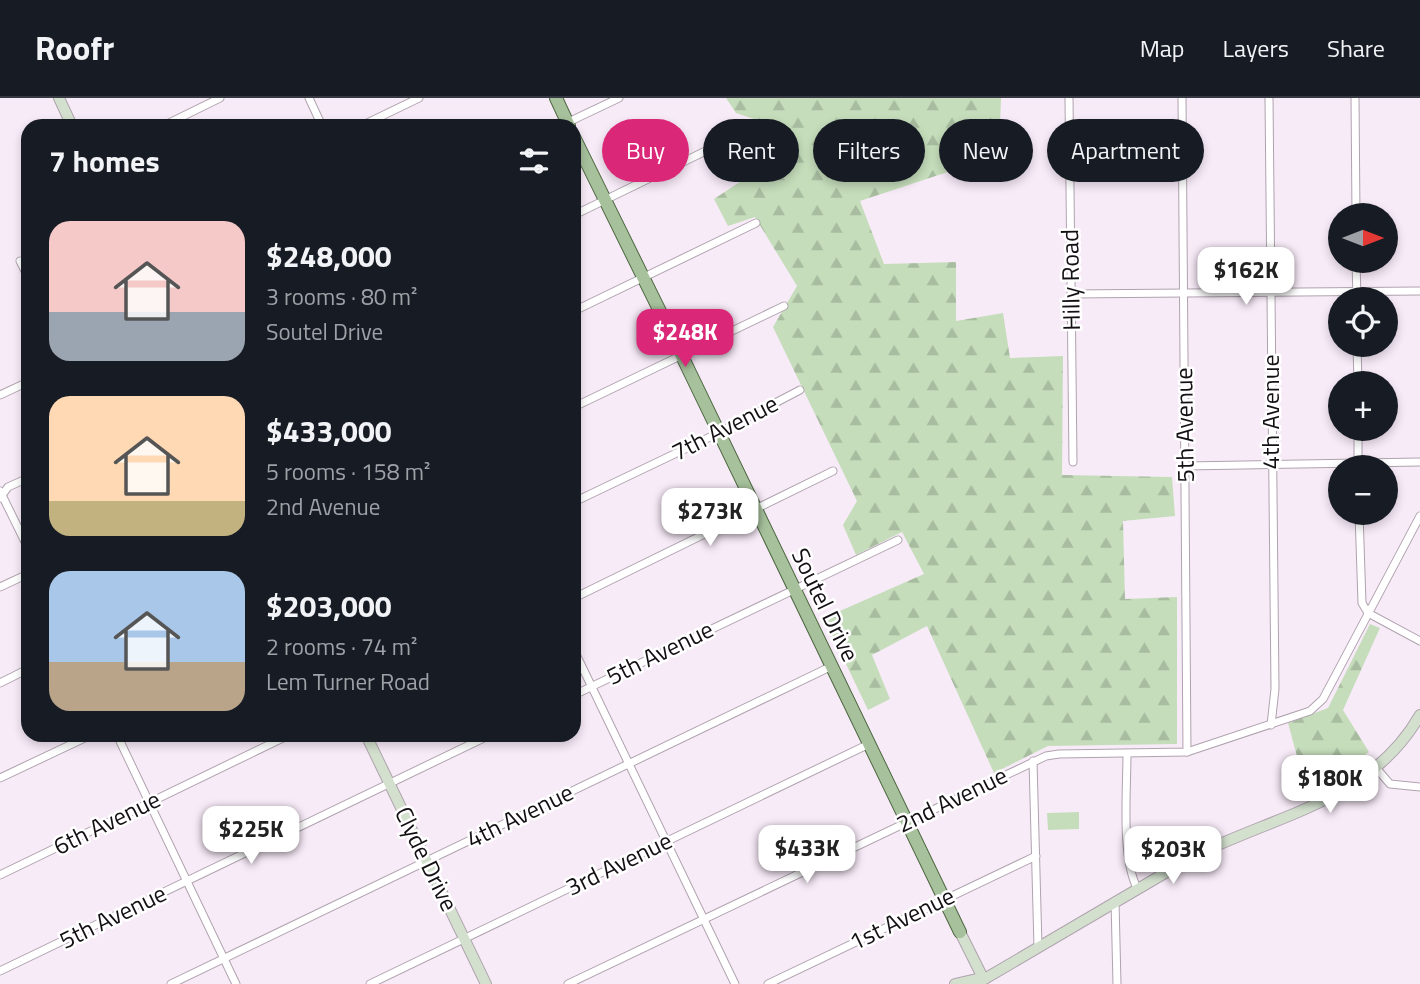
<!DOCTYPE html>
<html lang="en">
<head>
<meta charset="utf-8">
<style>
  body { margin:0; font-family:"Titillium Web",sans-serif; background:#20242c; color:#f1f3f6; height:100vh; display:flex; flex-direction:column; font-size:26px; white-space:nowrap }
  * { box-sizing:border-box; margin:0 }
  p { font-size:23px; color:#9ea1a6 }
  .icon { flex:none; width:38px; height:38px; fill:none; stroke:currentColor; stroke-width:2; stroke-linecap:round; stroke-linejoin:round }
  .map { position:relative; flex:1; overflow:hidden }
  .panel { position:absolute; left:21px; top:21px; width:560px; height:623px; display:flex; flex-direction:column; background:#171b24; border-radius:21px; box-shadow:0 4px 10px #0003 }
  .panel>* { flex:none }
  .guide { position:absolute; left:602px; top:21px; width:665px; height:63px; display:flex; gap:14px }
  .needle { width:46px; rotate:90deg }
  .controls { position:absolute; left:1328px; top:105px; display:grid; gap:14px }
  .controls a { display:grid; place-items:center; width:70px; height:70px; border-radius:50%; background:#171b24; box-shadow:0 4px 10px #0003; font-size:35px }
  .price { position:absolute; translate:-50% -60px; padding:0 16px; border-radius:14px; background:#fff; color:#222; font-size:23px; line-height:46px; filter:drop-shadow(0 2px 4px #0008) }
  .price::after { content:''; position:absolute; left:50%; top:42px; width:21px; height:16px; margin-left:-10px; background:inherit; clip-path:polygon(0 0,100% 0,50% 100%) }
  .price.current { background:#db2777; color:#fff }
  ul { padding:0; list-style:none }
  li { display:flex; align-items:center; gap:21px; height:175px; padding:0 28px }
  li span { display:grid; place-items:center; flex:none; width:196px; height:140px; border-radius:21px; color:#555 }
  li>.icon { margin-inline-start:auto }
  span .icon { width:84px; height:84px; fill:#fffc; stroke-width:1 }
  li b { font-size:30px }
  h2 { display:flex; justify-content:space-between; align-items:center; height:84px; padding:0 28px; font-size:30px }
  .chip { padding:0 24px; border-radius:32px; background:#171b24; box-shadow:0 4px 10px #0003; font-size:24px; line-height:63px }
  .chip.current { background:#db2777; color:#fff }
  header { display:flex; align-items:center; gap:42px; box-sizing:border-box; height:98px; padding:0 35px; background:#171b24; border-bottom:2px solid #363941 }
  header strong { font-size:33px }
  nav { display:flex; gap:38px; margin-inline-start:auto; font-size:24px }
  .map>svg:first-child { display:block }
  .grass { fill:#c5ddbb }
  .forest { fill:url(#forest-firs) }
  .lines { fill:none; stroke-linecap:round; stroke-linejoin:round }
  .street-casing { stroke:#afa3ae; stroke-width:9 }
  .secondary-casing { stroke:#afa3ae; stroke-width:12 }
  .primary-casing { stroke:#4d6741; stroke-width:14 }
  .street { stroke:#fff; stroke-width:7 }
  .secondary { stroke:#d3e0ce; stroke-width:10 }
  .primary { stroke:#a7c19c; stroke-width:12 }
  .labels { text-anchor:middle; stroke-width:5; stroke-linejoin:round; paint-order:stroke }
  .street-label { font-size:24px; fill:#130f13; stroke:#fff }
</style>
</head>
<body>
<header>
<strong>Roofr</strong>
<nav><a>Map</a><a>Layers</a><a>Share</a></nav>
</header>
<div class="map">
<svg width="1420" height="886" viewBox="0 0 1420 886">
  <defs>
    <pattern id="forest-firs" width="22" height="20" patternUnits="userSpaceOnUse" patternTransform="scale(1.75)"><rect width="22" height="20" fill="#c5ddbb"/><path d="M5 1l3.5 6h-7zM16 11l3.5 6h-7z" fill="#a8bca0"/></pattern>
  </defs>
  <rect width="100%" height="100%" fill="#f8ebf8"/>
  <!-- grass -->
  <polygon class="grass" points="1079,714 1079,731 1048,732 1047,715"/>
  <!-- forest -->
  <g class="forest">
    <polygon points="726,0 1001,0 999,57 860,103 884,166 956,164 956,223 1003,215 1010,260 1063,258 1062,377 1172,379 1175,418 1123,423 1125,501 1177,499 1177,646 1048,648 994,675 927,528 872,557 890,601 868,612 824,520 924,476 902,434 856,457 843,427 857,403 773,229 797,188 755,119 728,128 714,101 776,60 757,22 736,15"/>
    <polygon points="1370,526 1380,530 1343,612 1369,654 1335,682 1307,695 1288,625 1328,610"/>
  </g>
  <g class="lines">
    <defs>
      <g id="street">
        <polyline points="309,0 322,28"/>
        <polyline points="1069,0 1073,364"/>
        <polyline points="1182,0 1187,654"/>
        <polyline points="1269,0 1275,591 1271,627"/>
        <polyline points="1355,0 1356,117"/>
        <polyline points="163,28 220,0"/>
        <polyline points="361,28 419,0"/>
        <polyline points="560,28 619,0"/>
        <polyline points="574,117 755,29"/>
        <polyline points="20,163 28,179"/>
        <polyline points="1356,163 1357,201"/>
        <polyline points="1071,196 1420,193"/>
        <polyline points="574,213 756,125"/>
        <polyline points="1357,247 1358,285"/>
        <polyline points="0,297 28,284"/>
        <polyline points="574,309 784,208"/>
        <polyline points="1358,331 1358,369"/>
        <polyline points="1186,368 1420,364"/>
        <polyline points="0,393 28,450"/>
        <polyline points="0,400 8,389 28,380"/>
        <polyline points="574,404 710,339 800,292"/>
        <polyline points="1359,415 1362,505 1368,515 1420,543"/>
        <polyline points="0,489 28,476"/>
        <polyline points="574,500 833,373"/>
        <polyline points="574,552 735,886"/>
        <polyline points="0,585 28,571"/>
        <polyline points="574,597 898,442"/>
        <polyline points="117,637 236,886"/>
        <path d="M1127 656C1127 693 1121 758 1137 790"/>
        <polyline points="1033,663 1038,849"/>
        <polyline points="1377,671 1390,686 1420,689"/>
        <polyline points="0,680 91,637"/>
        <polyline points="0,777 289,637"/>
        <polyline points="1115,803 1117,886"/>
        <polyline points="0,873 490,637"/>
        <polyline points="171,886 832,568"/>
        <polyline points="370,886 869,646"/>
        <polyline points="568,886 1046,658 1059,656 1187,654 1310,613 1323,601 1420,418"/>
        <polyline points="768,886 1036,758"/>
      </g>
      <g id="secondary">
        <polyline points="59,0 72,28"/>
        <polyline points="366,637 486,886"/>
        <polyline points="960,834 983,880"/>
        <polyline points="955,886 981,880"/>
        <path d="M976 886 1194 758C1276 717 1371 703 1420 617"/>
      </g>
      <g id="primary">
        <polyline points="556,0 569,28"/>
        <polyline points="574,39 681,256 960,834"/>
      </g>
    </defs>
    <!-- street casing -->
    <use href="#street" class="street-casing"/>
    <!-- secondary casing -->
    <use href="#secondary" class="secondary-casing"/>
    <!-- primary casing -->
    <use href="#primary" class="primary-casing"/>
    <!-- street -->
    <use href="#street" class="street"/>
    <!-- secondary -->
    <use href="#secondary" class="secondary"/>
    <!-- primary -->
    <use href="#primary" class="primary"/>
  </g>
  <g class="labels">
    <!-- street labels -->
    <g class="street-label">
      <text transform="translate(1071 182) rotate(-91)" y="8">Hilly Road</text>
      <text transform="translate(1271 314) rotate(-90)" y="8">4th Avenue</text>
      <text transform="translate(1185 327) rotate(-91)" y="8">5th Avenue</text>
      <text transform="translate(725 330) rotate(-27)" y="8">7th Avenue</text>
      <text transform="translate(825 507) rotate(64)" y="8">Soutel Drive</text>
      <text transform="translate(660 555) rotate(-26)" y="8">5th Avenue</text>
      <text transform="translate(952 702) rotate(-26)" y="8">2nd Avenue</text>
      <text transform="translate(520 718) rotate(-26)" y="8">4th Avenue</text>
      <text transform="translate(107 725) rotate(-26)" y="8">6th Avenue</text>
      <text transform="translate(426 761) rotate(64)" y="8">Clyde Drive</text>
      <text transform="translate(619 766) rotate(-26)" y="8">3rd Avenue</text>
      <text transform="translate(113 819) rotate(-26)" y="8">5th Avenue</text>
      <text transform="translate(902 821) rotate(-26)" y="8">1st Avenue</text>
    </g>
  </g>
</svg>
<div class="controls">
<a><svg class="needle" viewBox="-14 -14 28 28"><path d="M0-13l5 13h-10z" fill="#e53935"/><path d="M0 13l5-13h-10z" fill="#9ea1a6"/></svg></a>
<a><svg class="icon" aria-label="locate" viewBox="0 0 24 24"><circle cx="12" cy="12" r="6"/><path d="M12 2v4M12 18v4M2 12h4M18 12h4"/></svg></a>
<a>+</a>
<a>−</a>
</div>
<b class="price" style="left:1246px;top:209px">$162K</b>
<b class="price current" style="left:685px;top:271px">$248K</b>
<b class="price" style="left:710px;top:450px">$273K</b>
<b class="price" style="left:1330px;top:717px">$180K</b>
<b class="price" style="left:251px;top:768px">$225K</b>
<b class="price" style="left:807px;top:787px">$433K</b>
<b class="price" style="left:1173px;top:788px">$203K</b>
<div class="guide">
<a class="chip current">Buy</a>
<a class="chip">Rent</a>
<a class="chip">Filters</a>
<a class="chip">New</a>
<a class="chip">Apartment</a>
</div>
<section class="panel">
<h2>7 homes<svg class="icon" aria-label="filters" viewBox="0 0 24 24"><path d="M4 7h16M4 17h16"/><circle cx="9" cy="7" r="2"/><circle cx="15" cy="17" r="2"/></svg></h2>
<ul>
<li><span style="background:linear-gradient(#f6c9c9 65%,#9aa5b1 0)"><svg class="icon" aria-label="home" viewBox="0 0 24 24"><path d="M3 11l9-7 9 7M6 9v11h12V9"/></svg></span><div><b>$248,000</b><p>3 rooms · 80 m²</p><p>Soutel Drive</p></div></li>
<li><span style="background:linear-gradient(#ffd9b3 75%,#c2b280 0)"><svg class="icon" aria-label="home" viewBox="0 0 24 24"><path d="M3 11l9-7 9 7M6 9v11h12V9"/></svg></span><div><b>$433,000</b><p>5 rooms · 158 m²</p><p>2nd Avenue</p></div></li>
<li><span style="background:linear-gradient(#a9c7e8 65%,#b9a48a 0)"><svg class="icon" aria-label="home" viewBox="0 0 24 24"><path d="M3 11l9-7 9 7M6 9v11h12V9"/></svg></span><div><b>$203,000</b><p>2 rooms · 74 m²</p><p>Lem Turner Road</p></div></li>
</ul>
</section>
</div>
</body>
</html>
